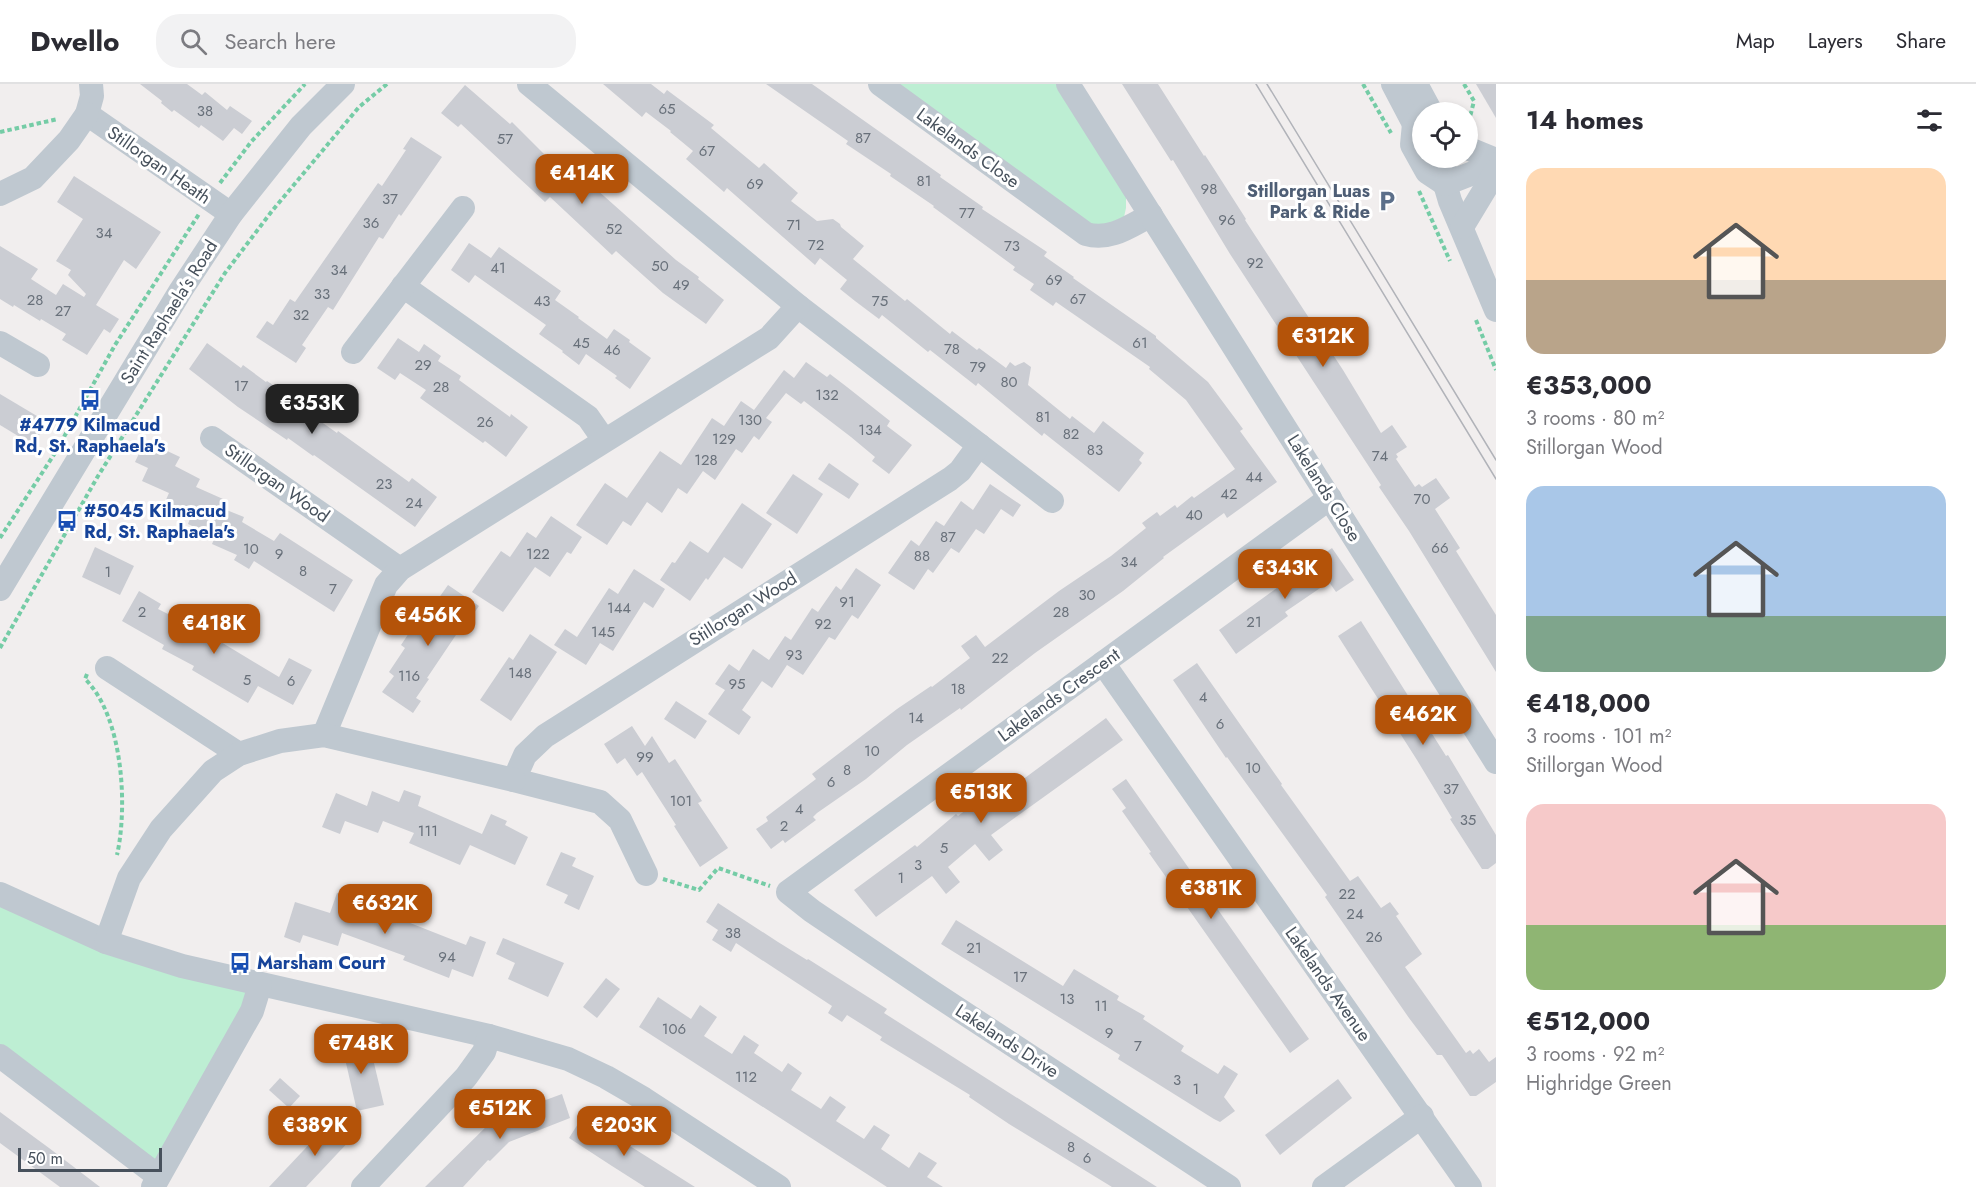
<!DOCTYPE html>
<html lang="en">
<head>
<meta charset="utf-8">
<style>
  body { margin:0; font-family:Jost,sans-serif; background:#f2f2f3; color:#2b2b33; height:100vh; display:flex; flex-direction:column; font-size:22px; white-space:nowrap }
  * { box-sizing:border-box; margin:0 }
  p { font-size:20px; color:#7c7c81 }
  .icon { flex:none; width:33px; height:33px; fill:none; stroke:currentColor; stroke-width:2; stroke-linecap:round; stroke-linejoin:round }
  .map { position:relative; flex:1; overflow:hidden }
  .sheet { display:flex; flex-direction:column; background:#fff; width:480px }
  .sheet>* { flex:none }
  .buttons { position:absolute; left:1412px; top:18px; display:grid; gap:12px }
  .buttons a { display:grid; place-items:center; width:66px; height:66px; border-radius:50%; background:#fff; box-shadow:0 3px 9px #0003; font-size:30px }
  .scale { position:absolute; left:18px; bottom:15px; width:144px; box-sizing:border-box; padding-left:6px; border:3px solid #47515c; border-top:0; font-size:16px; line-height:21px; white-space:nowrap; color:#47515c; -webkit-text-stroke:4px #fff; paint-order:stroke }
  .price { position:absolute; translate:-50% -51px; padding:0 14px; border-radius:12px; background:#b45309; color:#fff; font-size:20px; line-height:39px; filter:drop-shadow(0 2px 3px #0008) }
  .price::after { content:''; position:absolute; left:50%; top:36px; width:18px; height:14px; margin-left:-9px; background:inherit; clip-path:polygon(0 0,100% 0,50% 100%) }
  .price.on { background:#222; color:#fff }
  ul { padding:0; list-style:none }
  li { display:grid; align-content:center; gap:12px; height:318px; padding:0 30px }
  li span { display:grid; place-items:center; height:186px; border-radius:18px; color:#555 }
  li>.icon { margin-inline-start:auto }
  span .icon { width:108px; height:108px; fill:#fffc; stroke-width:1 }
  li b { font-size:26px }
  h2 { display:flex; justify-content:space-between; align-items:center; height:72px; padding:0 30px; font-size:26px }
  header { display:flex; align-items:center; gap:36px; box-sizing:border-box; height:84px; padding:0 30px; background:#fff; border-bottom:2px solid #e1e1e2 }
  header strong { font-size:28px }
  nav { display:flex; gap:33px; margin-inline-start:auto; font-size:21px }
  .search { width:420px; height:54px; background:#f2f2f3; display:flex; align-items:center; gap:15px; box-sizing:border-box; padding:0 21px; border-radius:24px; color:#7c7c81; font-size:22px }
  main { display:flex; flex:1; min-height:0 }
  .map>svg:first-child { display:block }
  .grass { fill:#bdeed3 }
  .building { fill:#cbcdd3 }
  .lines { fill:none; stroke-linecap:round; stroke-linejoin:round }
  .path { stroke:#75cca6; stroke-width:4; stroke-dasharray:4.5 3; stroke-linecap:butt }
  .minor { stroke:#bfc8d0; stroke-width:24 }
  .tram { stroke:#b1b3b9; stroke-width:1.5 }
  .labels { text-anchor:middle; stroke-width:6; stroke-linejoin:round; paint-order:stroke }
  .number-label { font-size:15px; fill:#68707a }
  .street-label { font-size:18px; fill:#47515c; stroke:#fff }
  .service-label { font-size:18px; font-weight:bold; fill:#4e5e75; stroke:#fff; text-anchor:end }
  .transit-label { font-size:18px; font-weight:bold; fill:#164399; stroke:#fff; text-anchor:start }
</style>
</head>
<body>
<header>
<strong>Dwello</strong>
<div class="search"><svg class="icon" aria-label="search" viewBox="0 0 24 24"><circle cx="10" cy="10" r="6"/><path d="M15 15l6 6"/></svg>Search here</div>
<nav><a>Map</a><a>Layers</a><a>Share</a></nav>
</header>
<main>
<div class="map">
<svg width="1496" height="1103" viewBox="0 0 1496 1103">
  <rect width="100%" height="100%" fill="#f1eeee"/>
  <!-- grass -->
  <g class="grass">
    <polygon points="895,0 1057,0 1126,113 1126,124 1124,133 1095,145"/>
    <polygon points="0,817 260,901 158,1092 0,972"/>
  </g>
  <!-- building -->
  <g class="building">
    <polygon points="140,0 187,0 202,11 205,8 227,26 230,22 252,37 242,50 234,44 223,57 201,41 199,44 174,26 172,28 161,19 162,17"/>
    <polygon points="603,0 651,0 664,10 667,6 714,41 711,44 759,84 764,79 790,102 798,109 791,117 817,137 833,135 840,140 841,143 864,162 853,175 905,217 907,215 950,250 952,247 977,266 979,264 1006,284 1010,278 1015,282 1024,278 1031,283 1028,301 1070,335 1072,332 1094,349 1103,337 1144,369 1139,376 1142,379 1119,408 1044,349 1042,352 978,299 976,302 930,266 928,268 882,231 879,235 855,217 840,205 847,196 820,174 815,181 727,104 724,108 686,75 693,67 670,48 671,47 646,28 642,33"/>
    <polygon points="766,0 812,0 941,91 940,93 983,123 982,125 1038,162 1047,168 1044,172 1074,193 1073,194 1156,252 1156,254 1208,298 1243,345 1240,347 1277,398 1227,434 1224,429 1163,473 1164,474 1123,507 1035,569 961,626 960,624 907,661 866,695 817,729 813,733 816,736 785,759 783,756 771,765 756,745 768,737 766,733 816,695 812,690 897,625 931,602 932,603 970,574 961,562 976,551 985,563 1059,507 1111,472 1146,444 1142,439 1157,428 1160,432 1175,421 1177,424 1192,412 1194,414 1235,385 1186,316 1149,285 1150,283 1056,218 1053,222 1030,206 1034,200 1013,186 1015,183 933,123 934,122 890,92 891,90 846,60 848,57"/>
    <polygon points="1122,0 1158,0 1204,72 1205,71 1216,88 1246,135 1245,136 1343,286 1381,349 1392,341 1407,363 1396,370 1398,373 1396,375 1415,403 1419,400 1422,403 1436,394 1450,414 1435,425 1460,464 1456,467 1496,531 1496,588 1409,447 1379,403 1381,401 1230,170 1173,76 1171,77"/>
    <polygon points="1476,0 1496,0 1496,34"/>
    <polygon points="465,1 510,40 512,38 571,97 578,89 676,176 699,193 698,195 724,216 706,240 663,209 616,167 612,171 550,113 545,118 461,40 458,43 441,29"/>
    <polygon points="411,53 442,73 401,132 399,130 383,155 379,153 333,226 328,223 302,261 306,264 296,279 256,253 267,237 273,241 290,215 295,218 378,99 382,102 406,66 403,65"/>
    <polygon points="74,92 161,148 136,185 124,176 96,221 119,235 110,249 104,245 87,271 62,256 66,250 41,235 40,237 14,221 13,223 0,215 0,162 38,185 31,195 56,211 63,200 84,213 86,210 68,191 71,186 56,177 83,135 57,118"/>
    <polygon points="469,159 491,174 499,163 561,207 555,216 579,233 578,234 607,255 614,245 630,256 629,258 651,274 630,305 615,294 617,292 586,270 579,281 562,268 563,267 539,250 546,241 475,191 469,199 451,186"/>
    <polygon points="398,254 419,268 424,260 441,272 438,277 461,292 459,296 510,333 511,330 528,343 506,373 485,357 483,359 420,314 426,306 400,289 395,296 377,284"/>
    <polygon points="207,259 241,284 243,281 266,298 267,297 285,309 283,312 312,334 313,332 337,349 338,347 409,398 412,394 437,413 415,443 314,371 313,372 288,354 287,356 238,323 189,285"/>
    <polygon points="806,278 827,293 830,290 847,303 890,337 887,342 912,361 889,390 872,377 875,373 851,353 804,317 801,320 786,309 766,334 772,338 759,356 754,352 742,369 736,365 715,396 703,387 687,410 678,404 662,429 647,418 631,442 623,437 607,461 576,441 605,399 627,414 660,367 681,381 712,334 724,342 741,317 754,326 784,286 794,294"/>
    <polygon points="0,310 47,338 33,361 0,341"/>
    <polygon points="143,361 160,369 163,365 180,373 175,382 200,395 196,403 223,415 219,423 244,433 242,438 274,457 280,449 353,496 334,528 254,477 249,485 234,476 237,471 212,460 215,453 188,440 191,432 165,418 169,409 142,397 148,384 135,378"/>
    <polygon points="829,379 859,400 849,415 818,395"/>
    <polygon points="793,390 823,410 797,450 766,429"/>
    <polygon points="990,400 1021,421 1013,433 1001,425 984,450 976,445 959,469 951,464 933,489 928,485 914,506 888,489 911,456 919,462 936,437 944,442 961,417 973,426"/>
    <polygon points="742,419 772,440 742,485 724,473 708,496 706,494 690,517 660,496 672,478 675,479 690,457 708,469"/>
    <polygon points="551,432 582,453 571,470 567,468 550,493 535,483 503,528 472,508 501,467 510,473 527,448 536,454"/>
    <polygon points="95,463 134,482 120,511 82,493"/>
    <polygon points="1332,464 1354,496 1336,508 1329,498 1285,528 1288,532 1236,570 1219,546"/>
    <polygon points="856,484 881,501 858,535 852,531 835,556 829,553 803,591 787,581 772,604 762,597 742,626 751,633 739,651 708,630 725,606 715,600 729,580 739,587 753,565 769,576 785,552 791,556 812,524 818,528 836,502 841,506"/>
    <polygon points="634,485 665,505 653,524 644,518 613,567 600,559 586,581 554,561 565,545 577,553 609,504 618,510"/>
    <polygon points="448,501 479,522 466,540 464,539 427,594 429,595 416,614 421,617 413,629 382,608 394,592 389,588 405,564 401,561 411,546 413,548 429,524 431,525"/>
    <polygon points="139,507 161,520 158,525 206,549 279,593 289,574 312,586 293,621 258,602 248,619 192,586 194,582 162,565 164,561 122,537"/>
    <polygon points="1361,537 1446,672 1448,671 1496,751 1496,779 1488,785 1482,785 1450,735 1452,734 1417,676 1338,552"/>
    <polygon points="530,550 557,568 511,637 480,616 509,573 513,576"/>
    <polygon points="1197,579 1282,700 1281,701 1350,797 1358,792 1381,824 1390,818 1399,830 1396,832 1422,870 1405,883 1466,969 1470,966 1473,970 1479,965 1489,978 1496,973 1496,998 1476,1012 1470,1012 1442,971 1437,971 1409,934 1325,813 1327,811 1227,673 1226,674 1173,596"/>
    <polygon points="676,617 707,637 695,655 664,635"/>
    <polygon points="1106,634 1123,656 991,751 1003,766 989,777 975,760 948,783 960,798 946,810 932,792 876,833 854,806 915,761 917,763 956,730 958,732 1004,697 1010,705"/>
    <polygon points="632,642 645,662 652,652 669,679 675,675 702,717 698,719 728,764 700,783 674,742 676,741 642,688 637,692 625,674 617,680 604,660"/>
    <polygon points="1126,695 1309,955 1290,969 1149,769 1151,768 1122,727 1126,724 1112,705"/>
    <polygon points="404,706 421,712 418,722 482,750 491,730 507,737 505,741 528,753 515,781 470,761 460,781 409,759 414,749 383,737 378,749 345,737 340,750 322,743 336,709 367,722 372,707 399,718"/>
    <polygon points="561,768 576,774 572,782 594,792 579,826 564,819 568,811 546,801"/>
    <polygon points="337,809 407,833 405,837 466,861 470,852 486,858 473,893 452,885 449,894 403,876 405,872 342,849 338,862 303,851 300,859 284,853 295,818 330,829"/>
    <polygon points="718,819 778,858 807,876 808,875 887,925 884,929 928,957 1157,1103 1112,1103 1009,1040 969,1013 970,1011 880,956 882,953 847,931 842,938 828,929 832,922 736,859 731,868 712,856 718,846 706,838"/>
    <polygon points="956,836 1063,902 1074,885 1119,912 1117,916 1145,932 1143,935 1184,962 1181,967 1218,990 1224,981 1238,990 1224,1013 1235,1027 1220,1038 1214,1035 1118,975 1120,971 941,860"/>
    <polygon points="503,854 564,879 548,913 508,895 515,879 496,870"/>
    <polygon points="606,894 620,905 597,934 583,923"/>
    <polygon points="658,913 691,935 700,921 717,933 704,952 732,970 744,951 759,961 754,969 782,988 788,979 802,989 791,1006 821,1025 830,1012 846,1023 836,1037 864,1055 874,1041 890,1051 881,1065 909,1084 919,1068 937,1079 927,1093 943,1103 887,1103 639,943"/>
    <polygon points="356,950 364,978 373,975 384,1021 357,1027 340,953"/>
    <polygon points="280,994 300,1012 289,1024 269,1006"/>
    <polygon points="1338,995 1352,1014 1280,1071 1265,1051"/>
    <polygon points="562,1010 570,1034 509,1058 490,1077 488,1076 463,1103 425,1103 494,1035"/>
    <polygon points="0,1028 49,1064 100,1103 60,1103 0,1059"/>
    <polygon points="583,1032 614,1052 695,1103 645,1103 612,1082 569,1054"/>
    <polygon points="334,1034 353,1053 306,1103 269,1103"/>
  </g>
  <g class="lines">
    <!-- path -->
    <g class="path">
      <polyline points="1363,0 1391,49"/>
      <polyline points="1464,0 1474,17 1467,45"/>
      <polyline points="0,48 58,35"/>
      <polyline points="220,99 251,58 305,0"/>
      <polyline points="1419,107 1450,177"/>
      <polyline points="1476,236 1496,286"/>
      <polyline points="0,454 55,369 115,261 199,130"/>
      <polyline points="0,564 98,392 225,189 272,127 359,23 387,0"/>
      <path d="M87 590 85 595C123 632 128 722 117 771"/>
      <polyline points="663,795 699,806 718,784 770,802"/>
    </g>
    <!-- minor -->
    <g class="minor">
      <polyline points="91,0 92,12 87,30 231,130"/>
      <polyline points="529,0 798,222 1052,417"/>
      <path d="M880 0 1086 150C1110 157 1130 142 1151 131"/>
      <polyline points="1068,0 1496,678"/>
      <polyline points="1393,0 1414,40 1422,46"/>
      <polyline points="1416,0 1431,28"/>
      <polyline points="1414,40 1412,61 1427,88 1445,100"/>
      <polyline points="1467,64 1496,76"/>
      <polyline points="1444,74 1445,100 1450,117 1496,226"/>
      <polyline points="1445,100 1496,80"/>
      <polyline points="0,110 33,94 69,56 87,30"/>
      <polyline points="1462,143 1496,87"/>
      <polyline points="403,202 588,333 604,356"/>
      <polyline points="0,259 38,281"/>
      <polyline points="353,268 463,124"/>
      <polyline points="212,354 400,485"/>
      <polyline points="0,505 181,206 231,130 301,42 343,0"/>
      <polyline points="1103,579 1470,1103"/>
      <polyline points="107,584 239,670"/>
      <polyline points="324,651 386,501 400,485 769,254 798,222"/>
      <polyline points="646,790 620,736 600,718 514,696 525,671 545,652 950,395 960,387 979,361"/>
      <polyline points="0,810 106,858 182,882 489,952 568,975 606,993 644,1015 779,1103"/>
      <polyline points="106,858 129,794 161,745 213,687 239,670 280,657 324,651 514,696"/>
      <polyline points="0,972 158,1092"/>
      <polyline points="153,1103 252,927 260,901"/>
      <polyline points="363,1103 466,993 484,968 489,952"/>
      <polyline points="1229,1103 932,908 812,827 788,808 1330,414"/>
      <polyline points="1324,1103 1422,1032"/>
    </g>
    <!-- tram -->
    <g class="tram">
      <polyline points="1256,0 1496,395"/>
      <polyline points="1267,0 1496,376"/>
    </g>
  </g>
  <!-- icons -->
  <defs>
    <symbol id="parking-bare" viewBox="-9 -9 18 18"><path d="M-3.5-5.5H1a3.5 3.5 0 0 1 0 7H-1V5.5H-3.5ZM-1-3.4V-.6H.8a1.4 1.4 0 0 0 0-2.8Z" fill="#5c6f8a" stroke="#fff" stroke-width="2.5" paint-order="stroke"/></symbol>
    <symbol id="bus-bare" viewBox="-9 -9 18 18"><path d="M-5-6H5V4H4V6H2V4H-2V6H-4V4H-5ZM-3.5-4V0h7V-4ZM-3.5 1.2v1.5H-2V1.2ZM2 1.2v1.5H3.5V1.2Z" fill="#1a4fb4" stroke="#fff" stroke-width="2.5" paint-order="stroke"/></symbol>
  </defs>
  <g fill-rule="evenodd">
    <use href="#parking-bare" x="1372" y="102" width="30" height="30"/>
    <use href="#bus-bare" x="75" y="301" width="30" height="30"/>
    <use href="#bus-bare" x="52" y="422" width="30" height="30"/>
    <use href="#bus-bare" x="225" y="864" width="30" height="30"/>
  </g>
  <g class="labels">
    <!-- number labels -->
    <g class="number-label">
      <text x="667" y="30">65</text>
      <text x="205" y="32">38</text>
      <text x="863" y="59">87</text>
      <text x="505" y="60">57</text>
      <text x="707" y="72">67</text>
      <text x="924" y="102">81</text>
      <text x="755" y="105">69</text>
      <text x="1209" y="110">98</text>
      <text x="390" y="120">37</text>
      <text x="967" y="134">77</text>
      <text x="1227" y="141">96</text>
      <text x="371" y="144">36</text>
      <text x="794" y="146">71</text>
      <text x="614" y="150">52</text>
      <text x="104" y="154">34</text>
      <text x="816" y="166">72</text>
      <text x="1012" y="167">73</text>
      <text x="1255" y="184">92</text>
      <text x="660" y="187">50</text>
      <text x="498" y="189">41</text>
      <text x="339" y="191">34</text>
      <text x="1054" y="201">69</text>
      <text x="681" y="206">49</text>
      <text x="322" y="215">33</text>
      <text x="1078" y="220">67</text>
      <text x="35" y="221">28</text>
      <text x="542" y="222">43</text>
      <text x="880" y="222">75</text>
      <text x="63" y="232">27</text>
      <text x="301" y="236">32</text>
      <text x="581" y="264">45</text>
      <text x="1140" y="264">61</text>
      <text x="952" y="270">78</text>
      <text x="612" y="271">46</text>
      <text x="423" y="286">29</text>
      <text x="978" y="288">79</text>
      <text x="1009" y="303">80</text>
      <text x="241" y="307">17</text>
      <text x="441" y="308">28</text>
      <text x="827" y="316">132</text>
      <text x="1043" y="338">81</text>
      <text x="750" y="341">130</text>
      <text x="485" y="343">26</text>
      <text x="870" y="351">134</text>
      <text x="1071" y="355">82</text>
      <text x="724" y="360">129</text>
      <text x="1095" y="371">83</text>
      <text x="1380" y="377">74</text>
      <text x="706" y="381">128</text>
      <text x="1254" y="398">44</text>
      <text x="384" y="405">23</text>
      <text x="1229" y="415">42</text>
      <text x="1422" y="420">70</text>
      <text x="414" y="424">24</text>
      <text x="1194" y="436">40</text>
      <text x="948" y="458">87</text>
      <text x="1440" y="469">66</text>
      <text x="251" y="470">10</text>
      <text x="279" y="475">9</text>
      <text x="538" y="475">122</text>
      <text x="922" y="477">88</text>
      <text x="1129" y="483">34</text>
      <text x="303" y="492">8</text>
      <text x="108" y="493">1</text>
      <text x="333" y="510">7</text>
      <text x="1087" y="516">30</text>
      <text x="847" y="523">91</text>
      <text x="619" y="529">144</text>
      <text x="142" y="533">2</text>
      <text x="1061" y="533">28</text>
      <text x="1254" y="543">21</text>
      <text x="823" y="545">92</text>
      <text x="603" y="553">145</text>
      <text x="794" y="576">93</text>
      <text x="1000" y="579">22</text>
      <text x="520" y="594">148</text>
      <text x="409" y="597">116</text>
      <text x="247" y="601">5</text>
      <text x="291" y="602">6</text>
      <text x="737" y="605">95</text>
      <text x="958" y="610">18</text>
      <text x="1203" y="618">4</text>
      <text x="916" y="639">14</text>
      <text x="1220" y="645">6</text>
      <text x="872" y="672">10</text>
      <text x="645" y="678">99</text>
      <text x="1253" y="689">10</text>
      <text x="847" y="691">8</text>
      <text x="831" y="703">6</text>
      <text x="1451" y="710">37</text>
      <text x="681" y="722">101</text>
      <text x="799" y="730">4</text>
      <text x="1468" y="741">35</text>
      <text x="784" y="747">2</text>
      <text x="428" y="752">111</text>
      <text x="944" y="769">5</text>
      <text x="918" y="786">3</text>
      <text x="901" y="799">1</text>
      <text x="1347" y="815">22</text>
      <text x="1355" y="835">24</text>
      <text x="733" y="854">38</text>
      <text x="1374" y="858">26</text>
      <text x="974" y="869">21</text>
      <text x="447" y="878">94</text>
      <text x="1020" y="898">17</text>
      <text x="1067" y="920">13</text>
      <text x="1101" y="927">11</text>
      <text x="674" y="950">106</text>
      <text x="1109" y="954">9</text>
      <text x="1138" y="967">7</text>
      <text x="746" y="998">112</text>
      <text x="1177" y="1001">3</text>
      <text x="1196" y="1010">1</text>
      <text x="1071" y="1068">8</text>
      <text x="1087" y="1079">6</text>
    </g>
    <!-- street labels -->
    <g class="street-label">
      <text transform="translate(968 64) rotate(36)" y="6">Lakelands Close</text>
      <text transform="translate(159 81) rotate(35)" y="6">Stillorgan Heath</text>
      <text transform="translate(169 228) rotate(-58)" y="6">Saint Raphaela’s Road</text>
      <text transform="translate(277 399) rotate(35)" y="6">Stillorgan Wood</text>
      <text transform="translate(1324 404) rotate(58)" y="6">Lakelands Close</text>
      <text transform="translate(743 525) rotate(-32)" y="6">Stillorgan Wood</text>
      <text transform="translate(1059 611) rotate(-36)" y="6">Lakelands Crescent</text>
      <text transform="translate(1328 900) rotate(55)" y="6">Lakelands Avenue</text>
      <text transform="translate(1007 957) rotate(33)" y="6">Lakelands Drive</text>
    </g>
    <!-- service labels -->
    <g class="service-label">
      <text x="1370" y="113">Stillorgan Luas<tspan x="1370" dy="21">Park &amp; Ride</tspan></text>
    </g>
    <!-- transit labels -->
    <g class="transit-label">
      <text x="90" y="347" text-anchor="middle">#4779 Kilmacud<tspan x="90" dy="21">Rd, St. Raphaela's</tspan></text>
      <text x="84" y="433">#5045 Kilmacud<tspan x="84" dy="21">Rd, St. Raphaela's</tspan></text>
      <text x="257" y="885">Marsham Court</text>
    </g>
  </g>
</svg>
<div class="buttons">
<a><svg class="icon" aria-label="locate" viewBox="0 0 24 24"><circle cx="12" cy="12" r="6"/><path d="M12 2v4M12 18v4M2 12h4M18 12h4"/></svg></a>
</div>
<div class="scale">50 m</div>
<b class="price" style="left:582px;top:121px">€414K</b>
<b class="price" style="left:1323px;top:284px">€312K</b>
<b class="price on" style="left:312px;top:351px">€353K</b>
<b class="price" style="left:1285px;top:516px">€343K</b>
<b class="price" style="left:428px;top:563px">€456K</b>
<b class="price" style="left:214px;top:571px">€418K</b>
<b class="price" style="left:1423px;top:662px">€462K</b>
<b class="price" style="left:981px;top:740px">€513K</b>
<b class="price" style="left:1211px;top:836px">€381K</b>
<b class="price" style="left:385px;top:851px">€632K</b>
<b class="price" style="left:361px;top:991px">€748K</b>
<b class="price" style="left:500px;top:1056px">€512K</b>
<b class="price" style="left:315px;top:1073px">€389K</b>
<b class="price" style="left:624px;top:1073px">€203K</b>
</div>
<section class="sheet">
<h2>14 homes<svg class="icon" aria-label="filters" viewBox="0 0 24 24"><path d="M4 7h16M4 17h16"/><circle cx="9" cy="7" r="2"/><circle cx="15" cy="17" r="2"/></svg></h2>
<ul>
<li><span style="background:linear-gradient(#ffd9b3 60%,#b9a48a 0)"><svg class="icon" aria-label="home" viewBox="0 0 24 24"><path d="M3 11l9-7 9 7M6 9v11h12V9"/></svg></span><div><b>€353,000</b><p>3 rooms · 80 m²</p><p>Stillorgan Wood</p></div></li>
<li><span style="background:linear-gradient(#a9c7e8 70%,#7fa58c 0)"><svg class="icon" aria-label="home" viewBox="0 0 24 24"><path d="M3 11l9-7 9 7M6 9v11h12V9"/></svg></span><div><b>€418,000</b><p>3 rooms · 101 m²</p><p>Stillorgan Wood</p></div></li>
<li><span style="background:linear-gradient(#f6c9c9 65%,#8fb573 0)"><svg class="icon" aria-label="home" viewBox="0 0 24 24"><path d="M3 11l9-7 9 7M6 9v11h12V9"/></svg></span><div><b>€512,000</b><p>3 rooms · 92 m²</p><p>Highridge Green</p></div></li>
</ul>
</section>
</main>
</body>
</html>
